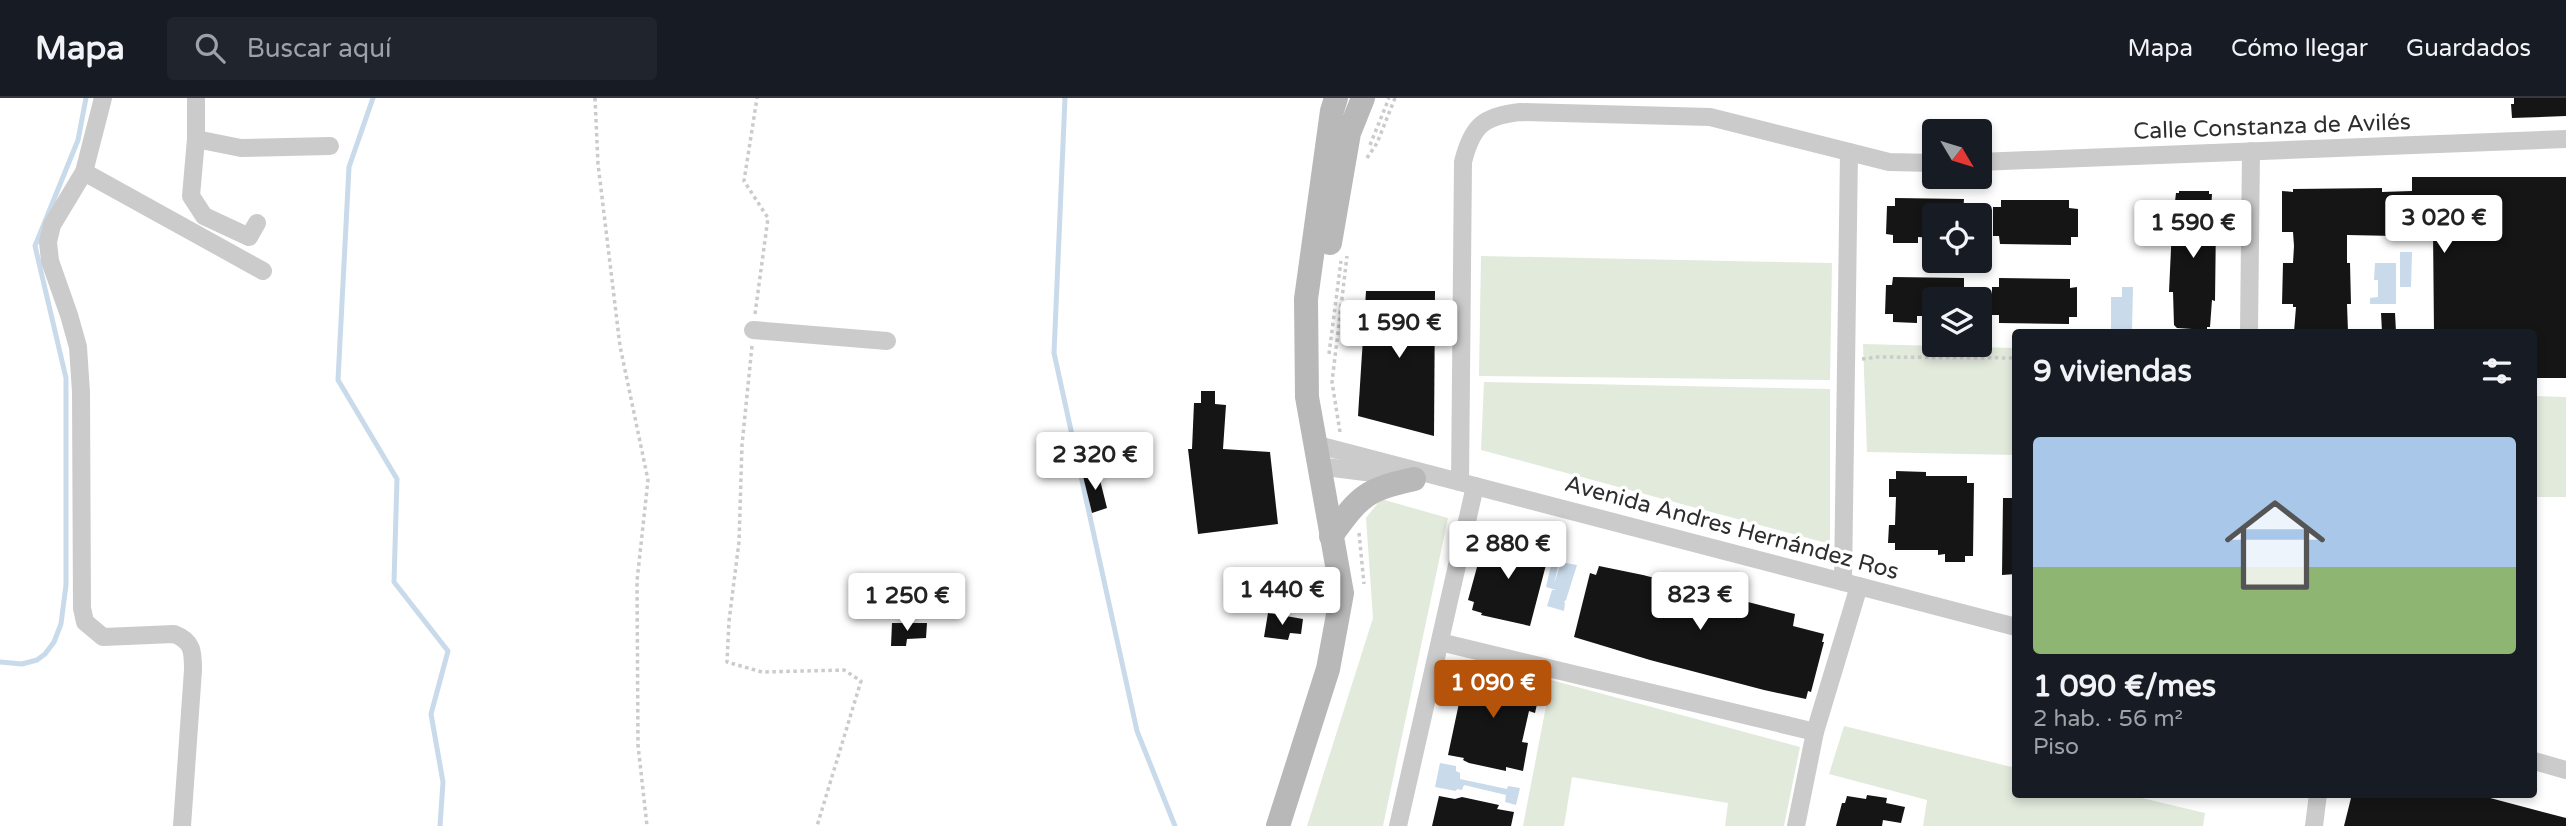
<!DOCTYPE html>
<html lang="es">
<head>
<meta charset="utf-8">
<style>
  body { margin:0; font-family:"Varela Round",sans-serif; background:#20242c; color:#f1f3f6; height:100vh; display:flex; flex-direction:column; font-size:26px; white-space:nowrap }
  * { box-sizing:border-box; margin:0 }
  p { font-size:23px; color:#9ea1a6 }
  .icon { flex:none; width:38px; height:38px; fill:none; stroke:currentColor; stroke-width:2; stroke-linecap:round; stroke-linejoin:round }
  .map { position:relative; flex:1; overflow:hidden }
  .drawer { position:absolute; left:2012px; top:231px; width:525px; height:469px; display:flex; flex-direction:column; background:#171b24; border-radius:7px; box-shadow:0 4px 10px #0003 }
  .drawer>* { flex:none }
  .needle { width:46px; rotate:128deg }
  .fabs { position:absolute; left:1922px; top:21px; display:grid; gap:14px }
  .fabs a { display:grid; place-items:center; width:70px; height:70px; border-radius:7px; background:#171b24; box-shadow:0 4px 10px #0003; font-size:35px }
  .price { position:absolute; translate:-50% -60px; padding:0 16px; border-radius:7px; background:#fff; color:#222; font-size:23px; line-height:46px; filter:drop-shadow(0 2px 4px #0008) }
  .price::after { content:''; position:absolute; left:50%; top:42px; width:21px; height:16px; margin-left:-10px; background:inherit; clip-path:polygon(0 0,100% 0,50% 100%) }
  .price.current { background:#b45309; color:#fff }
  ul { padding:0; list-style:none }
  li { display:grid; align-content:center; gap:14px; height:371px; padding:0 21px }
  li span { display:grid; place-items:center; height:217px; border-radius:7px; color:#555 }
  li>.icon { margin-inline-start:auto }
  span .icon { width:126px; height:126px; fill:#fffc; stroke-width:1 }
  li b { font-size:30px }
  h2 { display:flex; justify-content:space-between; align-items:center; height:84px; padding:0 21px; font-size:30px }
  header { display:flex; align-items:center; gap:42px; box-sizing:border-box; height:98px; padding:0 35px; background:#171b24; border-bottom:2px solid #363941 }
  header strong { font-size:33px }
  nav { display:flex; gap:38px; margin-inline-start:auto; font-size:24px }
  .search { width:490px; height:63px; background:#20242c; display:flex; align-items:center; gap:18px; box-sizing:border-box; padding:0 24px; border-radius:7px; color:#9ea1a6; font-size:26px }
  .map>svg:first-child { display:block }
  .green { fill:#e2eadc }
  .water { fill:#c9daea }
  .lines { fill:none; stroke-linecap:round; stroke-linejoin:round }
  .stream { stroke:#c9daea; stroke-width:5 }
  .building { fill:#151515 }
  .path { stroke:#cbcbcb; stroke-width:3.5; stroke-dasharray:3.5 3.5; stroke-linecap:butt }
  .minor { stroke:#cbcbcb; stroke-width:18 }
  .secondary { stroke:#b8b8b8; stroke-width:24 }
  .labels { text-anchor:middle; stroke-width:7; stroke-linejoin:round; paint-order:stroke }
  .street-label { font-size:23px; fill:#2e2e2e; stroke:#fff }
</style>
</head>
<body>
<header>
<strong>Mapa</strong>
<div class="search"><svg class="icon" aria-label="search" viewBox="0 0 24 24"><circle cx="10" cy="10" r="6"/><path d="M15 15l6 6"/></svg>Buscar aquí</div>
<nav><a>Mapa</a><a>Cómo llegar</a><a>Guardados</a></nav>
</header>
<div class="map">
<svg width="2566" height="728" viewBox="0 0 2566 728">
  <rect width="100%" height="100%" fill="#fff"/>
  <!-- green -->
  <g class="green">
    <polygon points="1481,158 1832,165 1830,282 1479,278"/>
    <polygon points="1863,246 2016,250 2016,357 1867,354"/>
    <polygon points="1484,284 1830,291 1830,446 1481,352"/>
    <polygon points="2534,298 2566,299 2566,399 2534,399"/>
    <polygon points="1381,401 1448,420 1383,728 1307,728 1373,520 1366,420"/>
    <polygon points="1551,582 1800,649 1784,728 1725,728 1728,705 1572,679 1564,728 1523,728"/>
    <polygon points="1844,628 2016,670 2016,696 2129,697 2205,715 2203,728 1923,728 1927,702 1829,676"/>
  </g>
  <!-- water -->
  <g class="water">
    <polygon points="2400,154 2412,154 2411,189 2400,189"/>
    <polygon points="2375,165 2396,165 2396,206 2370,206 2370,200 2378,199 2378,182 2374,182"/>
    <polygon points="2122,189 2133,189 2132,231 2111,231 2111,199 2122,199"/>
    <polygon points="1552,463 1559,464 1554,486 1561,464 1577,467 1566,502 1564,504 1565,505 1564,513 1547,508 1552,492 1556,492 1546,489"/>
    <polygon points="1440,665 1456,668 1456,673 1460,675 1460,681 1507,691 1508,688 1520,690 1516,707 1505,704 1506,697 1464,687 1462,692 1457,691 1456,693 1435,689"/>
  </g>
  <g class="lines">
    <!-- stream -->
    <g class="stream">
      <polyline points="373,0 349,69 338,282 397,381 394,484 448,553 431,616 443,684 440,728"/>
      <polyline points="1065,0 1054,255 1137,633 1175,728"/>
      <polyline points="0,564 22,566 37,562 45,556 54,544 61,526 66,487 66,280 35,148 78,42 86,0"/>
    </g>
  </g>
  <!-- building -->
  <g class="building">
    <polygon points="2514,0 2566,0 2566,18 2512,20 2511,6 2514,6"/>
    <polygon points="2412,79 2566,79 2566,280 2534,280 2534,234 2434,234 2433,131 2396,131 2396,138 2347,137 2347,165 2350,165 2351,206 2347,206 2348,234 2294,234 2296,209 2293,209 2293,206 2282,206 2283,165 2293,165 2294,148 2293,134 2282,134 2282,93 2293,94 2293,91 2382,90 2382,94 2412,93"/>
    <polygon points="2179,93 2209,93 2209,96 2212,96 2211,113 2213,113 2213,121 2216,122 2215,203 2212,202 2210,229 2207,229 2207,232 2177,230 2174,227 2173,194 2169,194 2172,129 2176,95 2179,95"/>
    <polygon points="1895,100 1964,101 1963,117 1934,117 1934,140 1918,139 1918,145 1893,145 1893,137 1886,136 1887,108 1895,108"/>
    <polygon points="2001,102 2069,102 2069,110 2078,111 2078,139 2071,139 2071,147 2000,146 1999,138 1993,138 1993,109 2001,109"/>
    <polygon points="1893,179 1964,180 1964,201 1934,201 1934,218 1917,218 1917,225 1893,224 1893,216 1885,216 1886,187 1892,187"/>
    <polygon points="1999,180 2070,181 2070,190 2077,189 2077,219 2069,219 2069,226 1999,225 1999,217 1992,217 1992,189 1999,189"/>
    <polygon points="1366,193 1435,193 1434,338 1358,318"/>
    <polygon points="2381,215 2395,215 2396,234 2382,234"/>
    <polygon points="1201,293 1215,293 1215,306 1226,307 1223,351 1270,354 1278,426 1198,436 1188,351 1192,351 1194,305 1201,305"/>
    <polygon points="1896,373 1926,374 1926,378 1967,378 1967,385 1974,385 1973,458 1965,458 1965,464 1945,464 1945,456 1938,457 1938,452 1895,452 1895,445 1888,445 1889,427 1895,427 1896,399 1889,399 1889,381 1896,381"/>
    <polygon points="1098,374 1107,410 1092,415 1083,378"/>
    <polygon points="2003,400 2016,400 2016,476 2002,477"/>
    <polygon points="1491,440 1501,443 1501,440 1534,449 1533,451 1543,454 1541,462 1547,463 1530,528 1481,517 1482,515 1472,512 1474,504 1468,502 1483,447 1488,449"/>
    <polygon points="1599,468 1643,477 1795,516 1793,528 1824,536 1822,544 1824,544 1811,594 1808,593 1806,601 1764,592 1650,562 1574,539 1590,475 1596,477"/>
    <polygon points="1268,515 1303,521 1301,536 1290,535 1288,542 1264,539"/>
    <polygon points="892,525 927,525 926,540 907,541 906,548 891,548"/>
    <polygon points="1466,572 1482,575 1482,573 1489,573 1541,588 1535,615 1529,613 1522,644 1528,645 1523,673 1506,669 1506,673 1469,665 1463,662 1464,660 1448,657"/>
    <polygon points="2352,696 2475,696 2566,720 2566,728 2344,728"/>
    <polygon points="1867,697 1887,700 1886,705 1905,709 1901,725 1883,722 1882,728 1836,728 1842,705 1845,705 1847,698 1866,701"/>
    <polygon points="1439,698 1455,701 1462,699 1499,707 1497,711 1514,714 1511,728 1432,728"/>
  </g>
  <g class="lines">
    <!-- path -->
    <g class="path">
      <polyline points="595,0 598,66 620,248 648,382 637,483 638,647 647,728"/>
      <polyline points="1370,47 1389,0"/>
      <polyline points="1367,60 1377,45 1395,0"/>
      <polyline points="755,216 768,120 744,83 757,0"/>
      <polyline points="752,248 742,347 739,444 729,523 727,564 762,574 844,572 861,583 817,728"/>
      <polyline points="1329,256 1341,163"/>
      <polyline points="1862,261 1878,259 2016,260"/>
      <polyline points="1340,334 1332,284 1347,158"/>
      <polyline points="1359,435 1364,486"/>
    </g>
    <!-- minor -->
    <g class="minor">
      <path d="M103 0 84 74 52 127 48 144 50 163 69 217 78 249 81 294 82 510 85 524 103 539 174 536C193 543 193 554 193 572L182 728"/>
      <polyline points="196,0 196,41 241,50 330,48"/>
      <polyline points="196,41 191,98 204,118 249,139 257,125"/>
      <polyline points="1979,64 2566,41"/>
      <polyline points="84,74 263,173"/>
      <polyline points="753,232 887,243"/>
      <polyline points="2249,234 2251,53"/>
      <polyline points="1314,346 2016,529"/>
      <polyline points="1318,368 1404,379"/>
      <path d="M1460 384 1463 64C1472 28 1483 18 1520 14L1710 19 1889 64 1934 65"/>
      <polyline points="1843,484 1849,54"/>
      <polyline points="1440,544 1815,634"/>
      <polyline points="2534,663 2566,672"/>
      <polyline points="1398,728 1475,388"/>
      <polyline points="1796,728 1815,634 1859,488"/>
      <polyline points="2314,728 2318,696"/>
    </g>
    <!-- secondary -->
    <g class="secondary">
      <polyline points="1330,145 1349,35 1363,0"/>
      <path d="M1331 438C1360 398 1365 392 1414 381"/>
      <polyline points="1278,728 1328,571 1342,495 1307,299 1306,201 1332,13 1336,0"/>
    </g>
  </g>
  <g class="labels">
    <!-- street labels -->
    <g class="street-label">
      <text transform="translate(2272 28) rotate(-2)" y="8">Calle Constanza de Avilés</text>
      <text transform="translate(1732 429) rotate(15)" y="8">Avenida Andres Hernández Ros</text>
    </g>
  </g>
</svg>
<div class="fabs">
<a><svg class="needle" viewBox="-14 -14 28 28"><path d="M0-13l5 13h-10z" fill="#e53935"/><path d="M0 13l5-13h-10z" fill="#9ea1a6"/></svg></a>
<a><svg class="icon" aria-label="locate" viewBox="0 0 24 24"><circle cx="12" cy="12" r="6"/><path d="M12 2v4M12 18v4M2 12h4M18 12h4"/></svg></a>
<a><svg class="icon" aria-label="layers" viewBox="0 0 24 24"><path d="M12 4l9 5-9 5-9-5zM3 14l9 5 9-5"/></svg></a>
</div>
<b class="price" style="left:2444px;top:157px">3 020 €</b>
<b class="price" style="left:2193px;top:162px">1 590 €</b>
<b class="price" style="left:1399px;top:262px">1 590 €</b>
<b class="price" style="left:1095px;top:394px">2 320 €</b>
<b class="price" style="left:1508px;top:483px">2 880 €</b>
<b class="price" style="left:1282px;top:529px">1 440 €</b>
<b class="price" style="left:1700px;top:534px">823 €</b>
<b class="price" style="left:907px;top:535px">1 250 €</b>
<b class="price current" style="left:1493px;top:622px">1 090 €</b>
<section class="drawer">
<h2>9 viviendas<svg class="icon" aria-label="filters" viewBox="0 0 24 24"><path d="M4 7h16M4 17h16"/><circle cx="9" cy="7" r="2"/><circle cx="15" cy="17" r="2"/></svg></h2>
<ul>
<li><span style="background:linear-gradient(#a9c7e8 60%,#8fb573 0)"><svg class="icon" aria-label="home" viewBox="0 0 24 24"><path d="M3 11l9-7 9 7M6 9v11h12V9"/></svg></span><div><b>1 090 €/mes</b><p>2 hab. · 56 m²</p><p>Piso</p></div></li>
</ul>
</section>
</div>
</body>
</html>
